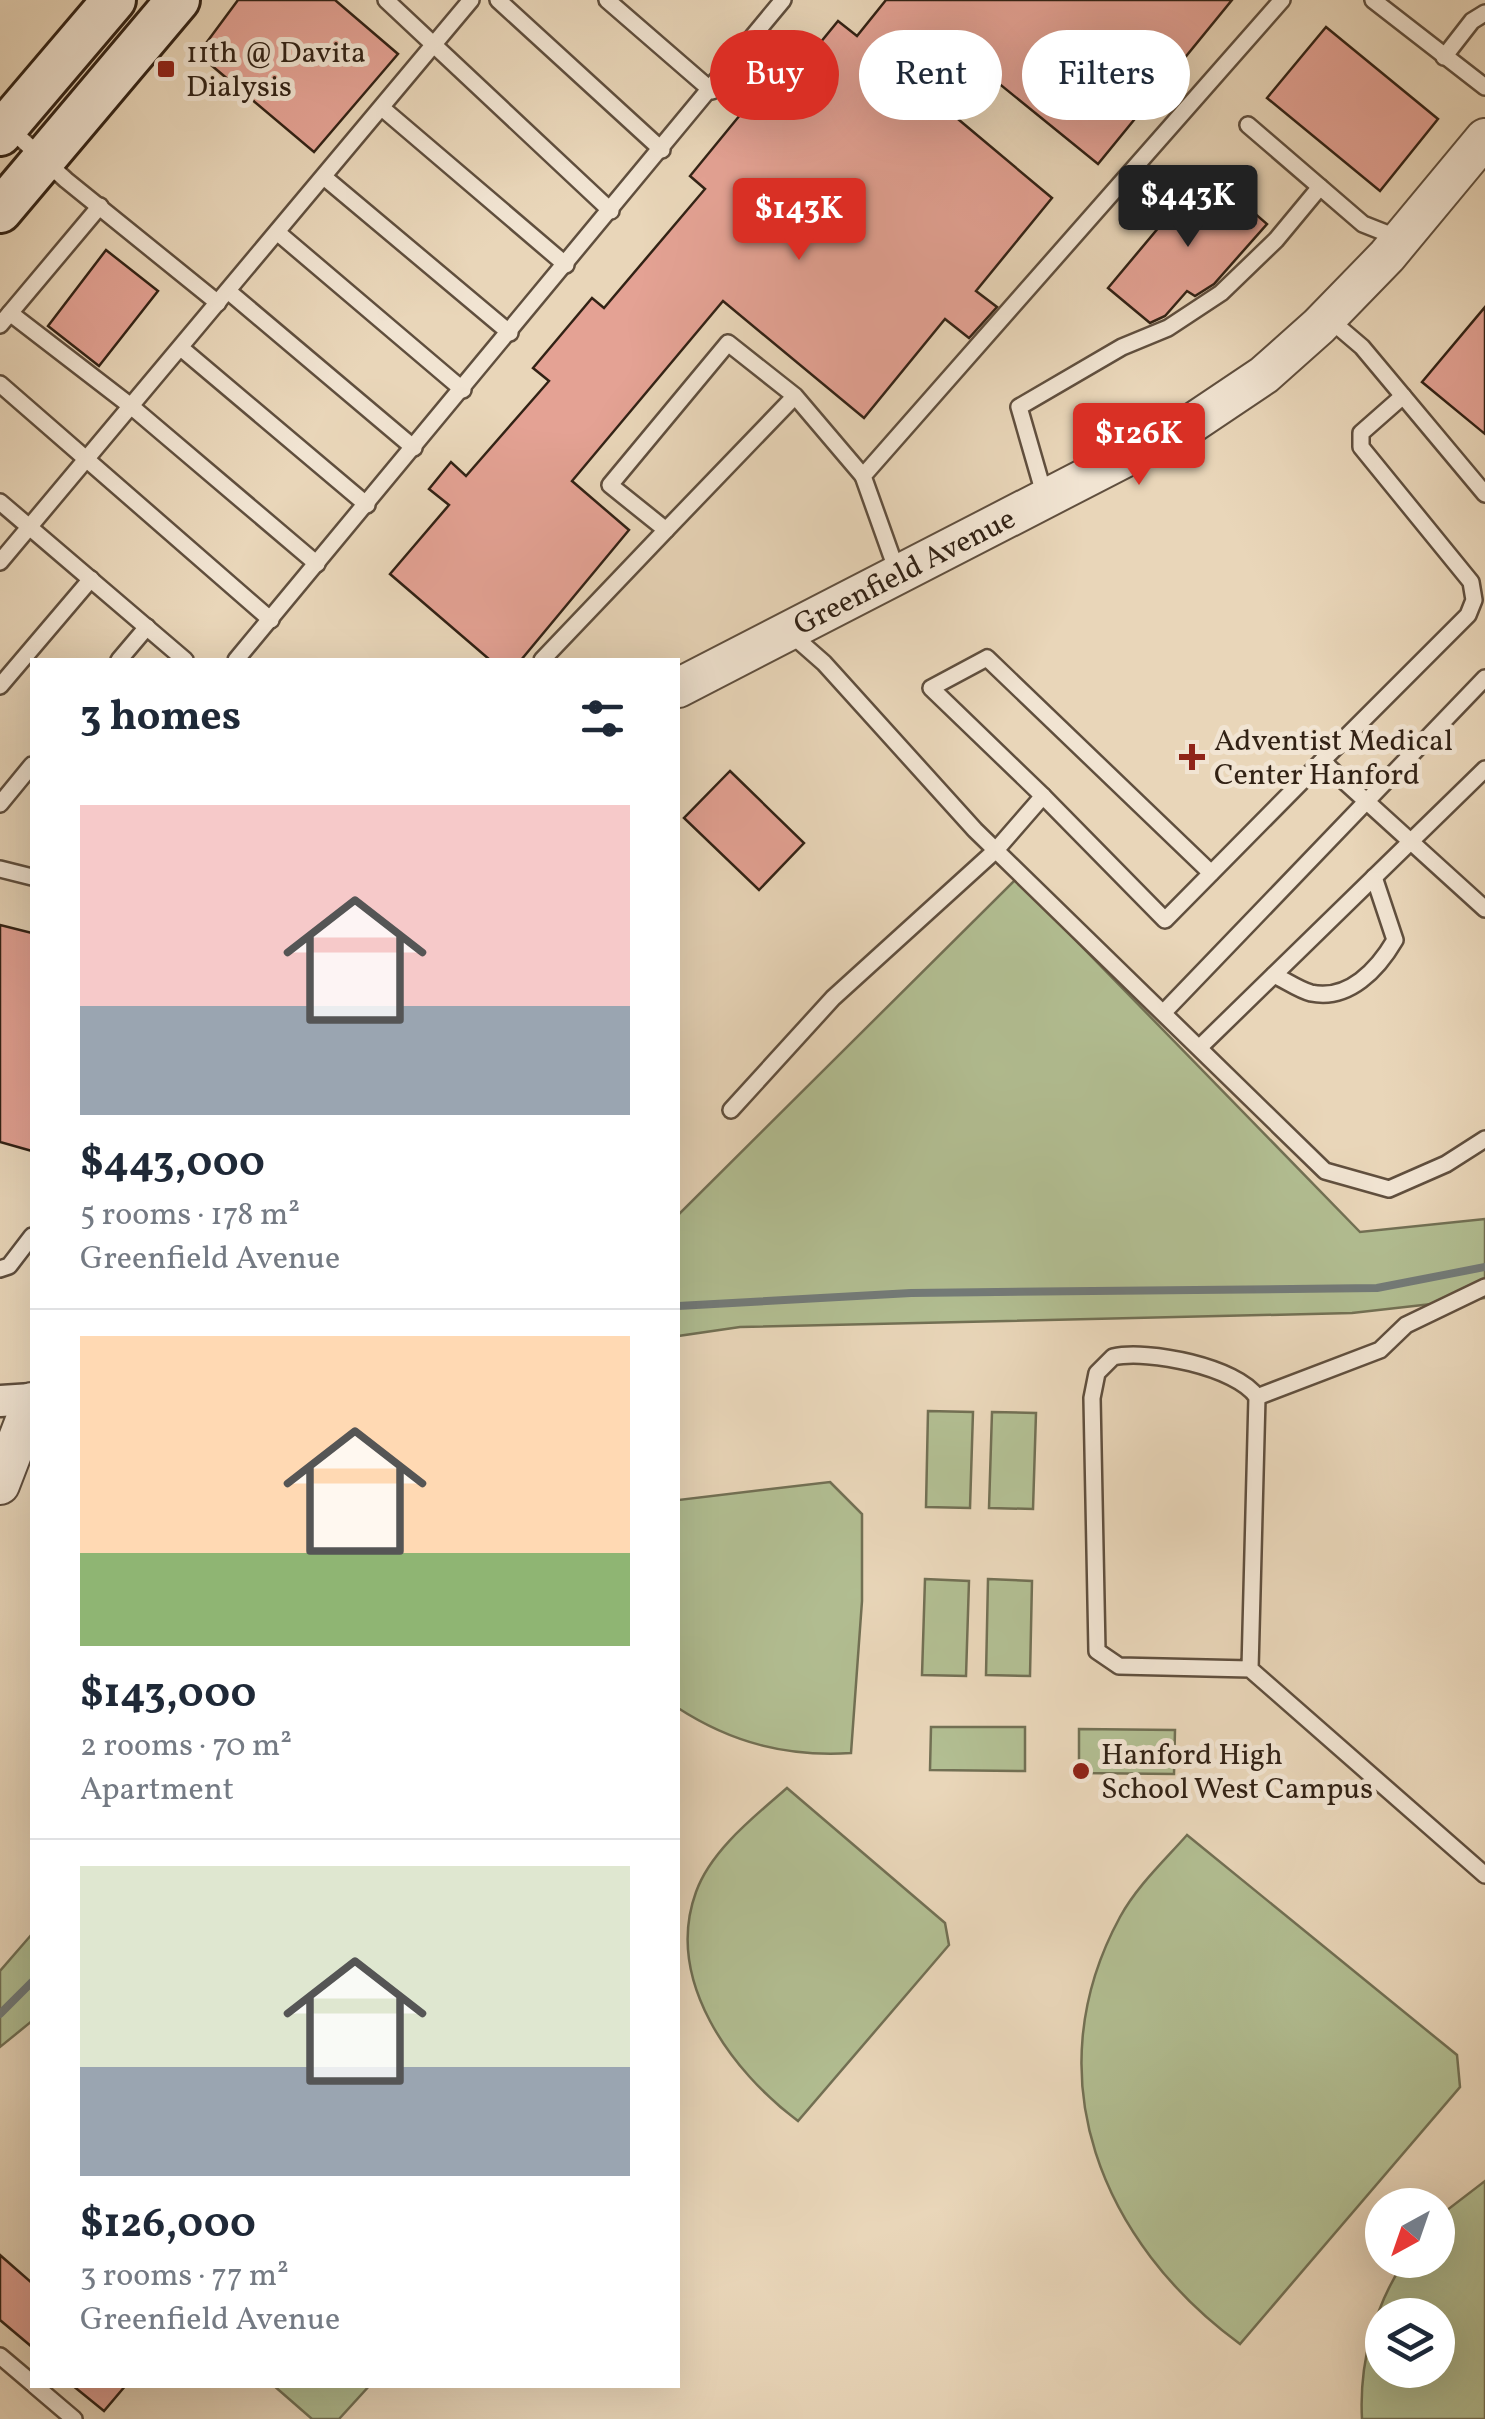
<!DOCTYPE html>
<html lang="en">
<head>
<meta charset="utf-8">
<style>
  body { margin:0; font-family:Vollkorn,serif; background:#f6f6f7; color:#1f2937; height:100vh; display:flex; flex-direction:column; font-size:38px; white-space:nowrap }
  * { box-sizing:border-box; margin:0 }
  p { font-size:32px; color:#747a83 }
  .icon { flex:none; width:55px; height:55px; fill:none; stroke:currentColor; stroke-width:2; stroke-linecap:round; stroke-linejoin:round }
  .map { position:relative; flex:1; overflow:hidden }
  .details { position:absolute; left:30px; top:658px; width:650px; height:1730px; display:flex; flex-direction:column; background:#fff; border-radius:0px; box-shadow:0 10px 40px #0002 }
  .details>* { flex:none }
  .banner { position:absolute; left:710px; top:30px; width:625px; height:90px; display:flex; gap:20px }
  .needle { width:65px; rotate:220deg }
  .tools { position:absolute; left:1365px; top:2188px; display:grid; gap:20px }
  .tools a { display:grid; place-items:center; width:90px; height:90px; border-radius:50%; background:#fff; box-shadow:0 10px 40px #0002; font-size:50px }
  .price { position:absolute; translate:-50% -85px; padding:0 22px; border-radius:10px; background:#d93025; color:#fff; font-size:32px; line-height:65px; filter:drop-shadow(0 2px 5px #0008) }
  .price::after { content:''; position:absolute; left:50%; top:60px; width:30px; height:22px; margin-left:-15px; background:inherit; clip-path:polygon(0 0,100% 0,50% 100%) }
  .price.on { background:#222; color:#fff }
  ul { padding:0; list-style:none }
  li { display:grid; align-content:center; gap:20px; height:530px; padding:0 50px }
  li+li { border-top:2px solid #e0e1e3 }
  li span { display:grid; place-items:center; height:310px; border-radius:0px; color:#555 }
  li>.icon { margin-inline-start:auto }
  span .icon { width:180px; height:180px; fill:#fffc; stroke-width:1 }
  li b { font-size:42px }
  h2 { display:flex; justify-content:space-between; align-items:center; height:120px; padding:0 50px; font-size:42px }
  .tag { padding:0 35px; border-radius:45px; background:#fff; box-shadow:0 10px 40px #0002; font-size:35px; line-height:90px }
  .tag.on { background:#d93025; color:#fff }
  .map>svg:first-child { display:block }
  .green { fill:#b2be92; stroke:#727054; stroke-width:2.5; fill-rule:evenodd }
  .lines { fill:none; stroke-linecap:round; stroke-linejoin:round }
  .stream { stroke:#737b79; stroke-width:8 }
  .building { fill:#e4a294; stroke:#322215; stroke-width:2.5 }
  .service-casing { stroke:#604f3e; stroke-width:20 }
  .minor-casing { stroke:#604f3e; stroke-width:35 }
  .tertiary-casing { stroke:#604f3e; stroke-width:42 }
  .secondary-casing { stroke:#322215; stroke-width:48 }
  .service { stroke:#f1e4d2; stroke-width:15 }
  .minor { stroke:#f1e4d2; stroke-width:30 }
  .tertiary { stroke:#f1e4d2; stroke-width:38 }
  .secondary { stroke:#f1e4d2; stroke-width:42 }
  .poi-dot { fill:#8f2418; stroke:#f1e4d2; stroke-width:4 }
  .labels { text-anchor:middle; stroke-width:10; stroke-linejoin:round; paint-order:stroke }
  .poi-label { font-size:30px; fill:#322215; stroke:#f1e4d2; text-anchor:start }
  .street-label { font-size:30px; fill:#322215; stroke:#f1e4d2 }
</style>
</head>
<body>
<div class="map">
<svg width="1485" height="2419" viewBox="0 0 1485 2419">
  <rect width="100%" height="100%" fill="#e9d6b9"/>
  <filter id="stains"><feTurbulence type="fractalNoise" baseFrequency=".002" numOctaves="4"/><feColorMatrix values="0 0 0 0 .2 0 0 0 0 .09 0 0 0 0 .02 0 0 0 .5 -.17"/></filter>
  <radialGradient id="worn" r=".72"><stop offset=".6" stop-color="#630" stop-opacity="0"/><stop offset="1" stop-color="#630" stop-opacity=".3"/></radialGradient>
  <!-- green -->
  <g class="green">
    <polygon points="1016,879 1360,1232 1485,1219 1485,1298 1352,1313 740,1327 678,1336 678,1215"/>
    <polygon points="928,1411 973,1412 970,1508 926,1507"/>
    <polygon points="992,1412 1036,1413 1033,1509 989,1508"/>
    <path d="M830 1482 862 1514V1601L851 1753C787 1757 732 1743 678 1708V1500Z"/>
    <polygon points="925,1579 969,1581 966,1676 922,1675"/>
    <polygon points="988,1579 1032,1581 1030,1676 986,1675"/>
    <polygon points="931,1727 1025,1727 1025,1771 930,1770"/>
    <polygon points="1079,1729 1175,1730 1174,1774 1079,1773"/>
    <path d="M787 1788 945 1923 949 1945 798 2121C731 2071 664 1980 696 1892 711 1850 755 1816 787 1788Z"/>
    <path d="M1187 1835 1457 2055 1460 2087 1240 2344C1102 2243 1033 2077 1120 1917 1137 1886 1164 1861 1187 1835Z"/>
    <polygon points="32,1934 32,2021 0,2047 0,1971"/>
    <path d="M1485 2181V2419H1362C1359 2363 1374 2307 1405 2260H1438V2217ZM1382 2315H1438V2370H1382Z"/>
    <polygon points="273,2385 370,2385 339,2419 312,2419"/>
  </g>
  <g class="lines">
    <!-- stream -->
    <g class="stream">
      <polyline points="678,1306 911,1293 1377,1288 1485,1267"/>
      <polyline points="0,2014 32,1982"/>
    </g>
  </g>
  <!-- building -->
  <g class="building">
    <polygon points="238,0 335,0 398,54 314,152 198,54"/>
    <polygon points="886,0 1232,0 1098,164 986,73 952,114 1052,198 976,291 997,307 969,338 945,319 864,418 723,301 572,481 629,530 521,660 490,660 390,574 449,505 429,489 451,462 466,476 549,381 533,368 592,298 604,308 705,189 690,176 763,87 775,98 838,21 857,36"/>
    <polygon points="1326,27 1438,119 1380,191 1267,98"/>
    <polygon points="1206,171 1267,224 1214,284 1195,296 1187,291 1165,316 1150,323 1108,288"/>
    <polygon points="106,250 158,291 99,366 48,326"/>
    <polygon points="1485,307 1485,434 1422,382"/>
    <polygon points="730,771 804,843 759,890 684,818"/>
    <polygon points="0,925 32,933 32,1151 0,1142"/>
    <polygon points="0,2255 32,2283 32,2347 0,2320"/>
    <polygon points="72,2385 126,2385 104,2411"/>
  </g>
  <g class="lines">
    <defs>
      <g id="service">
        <polyline points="386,0 611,211"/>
        <polyline points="498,0 662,150"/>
        <polyline points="607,0 712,91"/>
        <polyline points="1373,0 1485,87"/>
        <polyline points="1444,57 1472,21 1485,13"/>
        <polyline points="382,108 566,265"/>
        <polyline points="1248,125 1363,224 1401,239"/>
        <polyline points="7,126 66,180 218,303"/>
        <polyline points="324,177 510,333"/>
        <polyline points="277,232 463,390"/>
        <polyline points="228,291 414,448"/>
        <polyline points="10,313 132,407 317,564"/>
        <polyline points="1328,318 1362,347 1485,494"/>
        <polyline points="0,325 100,206"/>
        <polyline points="181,348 367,505"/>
        <polyline points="0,384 271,620"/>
        <polyline points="795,396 666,530 610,485 728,343 795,396 863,476"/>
        <polyline points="1045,497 1019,407 1122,347 1168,328 1221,293 1276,240 1320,187"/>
        <polyline points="0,502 185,660"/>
        <polyline points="0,562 471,0"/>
        <polyline points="898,574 863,476 1282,0"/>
        <polyline points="791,634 824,663 975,830 1325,1171 1389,1189 1446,1164 1485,1139"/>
        <polyline points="119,660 147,627"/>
        <polyline points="236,660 783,0"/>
        <polyline points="542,660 666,530"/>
        <polyline points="0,686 91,579"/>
        <polyline points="1322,761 1468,615 1474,600 1471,582 1361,447 1361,433 1403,396"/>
        <polyline points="1043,796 931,688 987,658 1211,873"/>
        <polyline points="0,804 32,765"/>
        <polyline points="0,869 32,877"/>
        <path d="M1274 975C1285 980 1299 990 1311 993 1349 1001 1378 969 1395 940L1374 877"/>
        <polyline points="1164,1012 1485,678"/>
        <polyline points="1200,1047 1485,769"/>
        <polyline points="731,1110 833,998 996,850 1043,796 1165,920 1322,761 1485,909"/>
        <polyline points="0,1269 9,1266 32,1236"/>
        <polyline points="1257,1397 1380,1350 1406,1325 1485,1287"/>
        <path d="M1250 1669 1257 1397C1237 1367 1148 1349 1113 1357L1097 1373 1092 1398 1097 1651 1119 1666 1250 1669 1485 1875"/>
        <polyline points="0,2356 32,2383"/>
        <polyline points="34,2385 74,2419"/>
      </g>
      <polyline id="minor" points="0,1401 32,1399"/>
      <g id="tertiary">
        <polyline points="678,688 1194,422 1264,375 1319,326 1387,256 1485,138"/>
        <polyline points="0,1485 32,1402"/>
      </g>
      <g id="secondary">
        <polyline points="0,134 114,0"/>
        <polyline points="0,211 178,0"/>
      </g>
    </defs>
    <!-- service casing -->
    <use href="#service" class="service-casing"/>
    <!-- minor casing -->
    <use href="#minor" class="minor-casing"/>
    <!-- tertiary casing -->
    <use href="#tertiary" class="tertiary-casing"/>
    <!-- secondary casing -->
    <use href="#secondary" class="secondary-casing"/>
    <!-- service -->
    <use href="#service" class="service"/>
    <!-- minor -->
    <use href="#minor" class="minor"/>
    <!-- tertiary -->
    <use href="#tertiary" class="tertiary"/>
    <!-- secondary -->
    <use href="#secondary" class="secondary"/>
  </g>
  <!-- markers -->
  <g class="poi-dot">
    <rect x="156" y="59" width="20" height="20" rx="5"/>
    <path d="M1187 742h10v10h10v10h-10v10h-10v-10h-10v-10h10z"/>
    <circle cx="1081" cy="1771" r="10"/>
  </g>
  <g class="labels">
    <!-- poi labels -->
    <g class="poi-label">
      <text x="186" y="62">11th @ Davita<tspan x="186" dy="34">Dialysis</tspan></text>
      <text x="1214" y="750">Adventist Medical<tspan x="1214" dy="34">Center Hanford</tspan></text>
      <text x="1101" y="1764">Hanford High<tspan x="1101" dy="34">School West Campus</tspan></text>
    </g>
    <!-- street labels -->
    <g class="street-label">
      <text transform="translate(904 571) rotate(-27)" y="10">Greenfield Avenue</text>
    </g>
  </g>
  <rect width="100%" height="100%" filter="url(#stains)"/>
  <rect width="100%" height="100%" fill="url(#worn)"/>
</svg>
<div class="tools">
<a><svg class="needle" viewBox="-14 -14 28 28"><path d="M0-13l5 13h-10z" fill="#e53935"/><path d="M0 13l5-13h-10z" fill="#747a83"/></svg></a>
<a><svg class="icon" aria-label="layers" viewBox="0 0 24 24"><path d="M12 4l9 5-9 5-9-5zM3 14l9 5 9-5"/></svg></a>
</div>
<b class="price on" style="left:1188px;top:250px">$443K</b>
<b class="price" style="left:799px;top:263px">$143K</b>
<b class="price" style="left:1139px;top:488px">$126K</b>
<div class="banner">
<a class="tag on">Buy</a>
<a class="tag">Rent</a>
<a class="tag">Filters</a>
</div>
<section class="details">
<h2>3 homes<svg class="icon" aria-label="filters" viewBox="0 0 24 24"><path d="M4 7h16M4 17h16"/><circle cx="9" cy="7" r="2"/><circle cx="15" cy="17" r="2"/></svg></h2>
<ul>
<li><span style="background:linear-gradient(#f6c9c9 65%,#9aa5b1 0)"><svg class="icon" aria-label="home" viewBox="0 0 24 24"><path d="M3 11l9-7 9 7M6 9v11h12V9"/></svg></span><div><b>$443,000</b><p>5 rooms · 178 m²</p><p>Greenfield Avenue</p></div></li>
<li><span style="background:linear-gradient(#ffd9b3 70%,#8fb573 0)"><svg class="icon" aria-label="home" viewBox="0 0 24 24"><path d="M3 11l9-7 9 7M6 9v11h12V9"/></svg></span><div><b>$143,000</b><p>2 rooms · 70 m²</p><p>Apartment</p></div></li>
<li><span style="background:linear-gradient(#dfe7d0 65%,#9aa5b1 0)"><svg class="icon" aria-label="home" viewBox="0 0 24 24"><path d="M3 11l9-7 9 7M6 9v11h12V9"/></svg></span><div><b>$126,000</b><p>3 rooms · 77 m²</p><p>Greenfield Avenue</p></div></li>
</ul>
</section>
</div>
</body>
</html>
